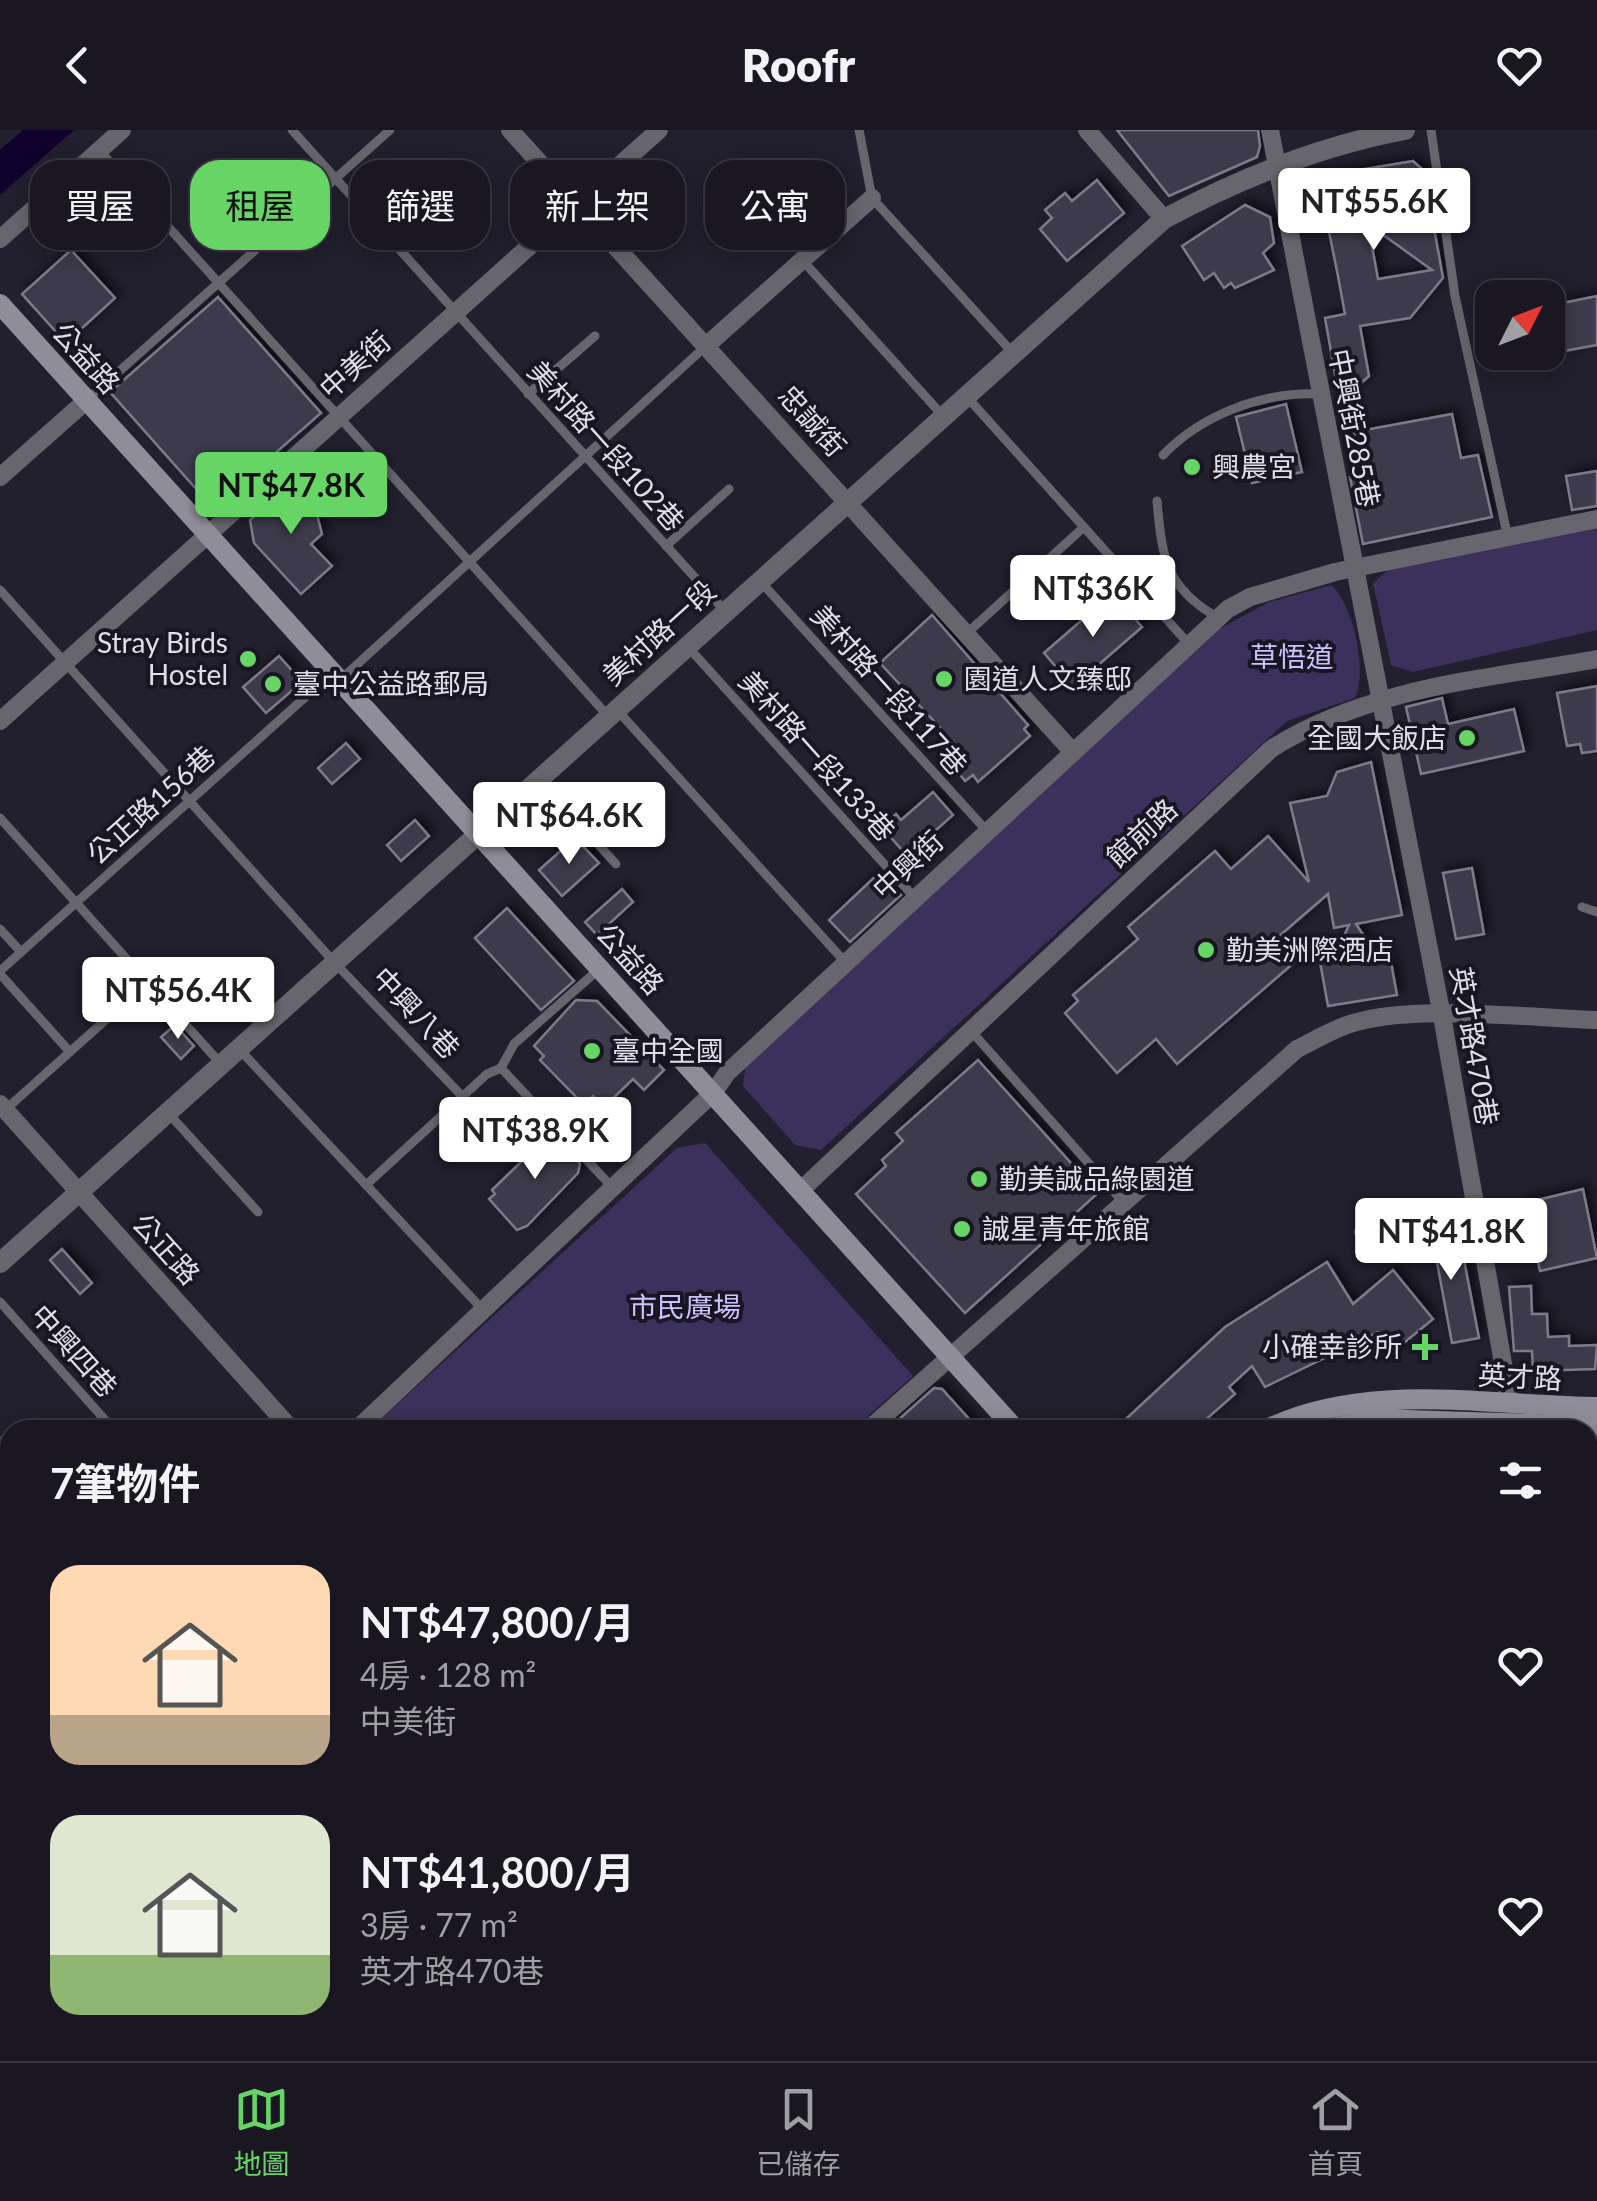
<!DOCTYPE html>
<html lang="zh-TW">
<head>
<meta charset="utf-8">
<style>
  body { margin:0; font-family:Lato,"Noto Sans TC",sans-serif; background:#23202a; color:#f1f3f6; height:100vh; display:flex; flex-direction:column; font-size:38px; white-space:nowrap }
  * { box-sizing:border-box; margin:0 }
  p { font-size:32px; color:#9f9fa5 }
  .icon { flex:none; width:55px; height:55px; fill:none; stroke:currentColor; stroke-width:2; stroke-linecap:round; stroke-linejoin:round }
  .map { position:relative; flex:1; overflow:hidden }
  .panel { position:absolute; left:0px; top:1290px; width:1598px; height:642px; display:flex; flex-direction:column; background:#1a1722; border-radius:30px 30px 0 0; box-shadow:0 5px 25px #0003,0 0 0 2px #383640 }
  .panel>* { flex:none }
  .top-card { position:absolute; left:30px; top:30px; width:1000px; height:90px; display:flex; gap:20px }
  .needle { width:65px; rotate:48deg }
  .controls { position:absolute; left:1475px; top:150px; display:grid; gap:20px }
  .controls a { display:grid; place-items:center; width:90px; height:90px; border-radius:20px; background:#1a1722; box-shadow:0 5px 25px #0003,0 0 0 2px #383640; font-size:50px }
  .price { position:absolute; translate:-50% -85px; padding:0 22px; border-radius:10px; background:#fff; color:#222; font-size:32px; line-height:65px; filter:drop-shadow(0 2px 5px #0008) }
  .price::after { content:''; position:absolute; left:50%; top:60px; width:30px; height:22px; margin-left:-15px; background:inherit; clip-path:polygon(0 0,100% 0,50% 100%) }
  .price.active { background:#67d466; color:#111 }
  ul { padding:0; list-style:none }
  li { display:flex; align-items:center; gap:30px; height:250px; padding:0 50px }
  li span { display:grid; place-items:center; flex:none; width:280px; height:200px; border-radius:30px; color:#555 }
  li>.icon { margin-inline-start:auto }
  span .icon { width:120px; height:120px; fill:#fffc; stroke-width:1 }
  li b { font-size:42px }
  h2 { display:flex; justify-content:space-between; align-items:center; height:120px; padding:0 50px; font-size:42px }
  .pill { padding:0 35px; border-radius:30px; background:#1a1722; box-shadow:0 5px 25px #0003,0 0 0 2px #383640; font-size:35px; line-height:90px }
  .pill.active { background:#67d466; color:#111 }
  header { display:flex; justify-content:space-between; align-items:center; height:130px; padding:0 50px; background:#1a1722; font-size:45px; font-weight:800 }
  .dock { display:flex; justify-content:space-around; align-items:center; height:140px; border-top:2px solid #383640; background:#1a1722; font-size:28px; color:#9f9fa5 }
  .dock a { display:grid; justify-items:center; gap:5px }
  .dock .active { color:#67d466 }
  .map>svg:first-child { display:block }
  .green { fill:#3b315c }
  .water { fill:#11012d }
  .building { fill:#3e3b4b; stroke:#7d7a8c; stroke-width:2.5; fill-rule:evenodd; filter:url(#shadow) }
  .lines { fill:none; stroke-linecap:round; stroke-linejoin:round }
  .service { stroke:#67666e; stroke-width:9 }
  .minor { stroke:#67666e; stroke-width:18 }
  .tertiary { stroke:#67666e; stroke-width:20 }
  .secondary { stroke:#8f8d99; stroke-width:20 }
  .poi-dot { fill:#67d466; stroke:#191624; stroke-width:4 }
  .labels { text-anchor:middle; stroke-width:8; stroke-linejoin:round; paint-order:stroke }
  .street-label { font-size:28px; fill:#e0dee8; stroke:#191624 }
  .poi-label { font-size:28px; fill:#e0dee8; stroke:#191624; text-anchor:start }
  .park-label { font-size:28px; fill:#cdc1fc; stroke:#191624 }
</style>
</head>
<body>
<header><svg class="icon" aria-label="back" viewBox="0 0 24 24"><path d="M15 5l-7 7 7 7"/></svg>Roofr<svg class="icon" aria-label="heart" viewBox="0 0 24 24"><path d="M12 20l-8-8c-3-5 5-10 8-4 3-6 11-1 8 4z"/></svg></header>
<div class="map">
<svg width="1597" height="1931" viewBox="0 0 1597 1931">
  <defs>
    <filter id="shadow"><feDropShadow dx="4.5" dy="-4.5" stdDeviation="5" flood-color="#0009"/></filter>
  </defs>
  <rect width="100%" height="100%" fill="#221f2e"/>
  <!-- green -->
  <g class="green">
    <polygon points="1597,396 1597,500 1413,542 1391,535 1373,453 1389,439"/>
    <path d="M1331 455C1353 473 1368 542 1355 568L1287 591 821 1020 795 1015 743 956 746 932 1212 503 1269 472Z"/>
    <polygon points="705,1013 913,1246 852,1300 369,1300 677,1018"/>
    <polygon points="1588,1531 1597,1531 1597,1676 1588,1675"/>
    <polygon points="197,1922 377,1922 385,1931 187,1931"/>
  </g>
  <!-- water -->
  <polygon class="water" points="23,0 74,0 0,65 0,20"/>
  <!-- building -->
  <g class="building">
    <polygon points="1117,0 1258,0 1260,16 1257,27 1169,66"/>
    <path d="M1413 31 1430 46 1431 58 1427 59 1443 148 1410 188 1360 196 1369 246 1340 272 1325 188 1345 184 1337 141 1327 92 1301 96 1296 66 1311 48ZM1368 94 1432 140 1378 149Z"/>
    <polygon points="1097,50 1124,83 1067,131 1040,99 1052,88 1045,80 1065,63 1072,71"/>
    <polygon points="1245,75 1270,87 1274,113 1263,123 1274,140 1235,158 1231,153 1224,158 1214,143 1204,150 1182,116"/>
    <polygon points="71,120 115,168 66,213 22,164"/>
    <polygon points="1597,166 1597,215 1548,224 1548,176"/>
    <polygon points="218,167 321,283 213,378 110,262"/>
    <polygon points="1286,274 1302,342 1252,353 1236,287"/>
    <polygon points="1452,284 1461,328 1478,325 1492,387 1363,414 1350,347 1363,344 1354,302"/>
    <polygon points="1597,341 1597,376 1572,380 1566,346"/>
    <polygon points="292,351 315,377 322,404 311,414 332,436 301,464 254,413 250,390"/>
    <polygon points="1113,463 1142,497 1073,557 1044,523"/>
    <polygon points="932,485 1028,595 1024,599 1030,606 978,652 973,645 965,651 955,638 962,632 954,622 959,618 880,533"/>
    <polygon points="279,526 302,552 266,583 243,557"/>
    <polygon points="1597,556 1597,621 1582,623 1580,614 1567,616 1557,563"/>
    <polygon points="1442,568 1448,594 1514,579 1524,621 1421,644 1406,577"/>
    <polygon points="346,613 360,629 332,654 318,638"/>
    <polygon points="1371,632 1402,785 1356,794 1376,824 1389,821 1397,865 1328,876 1320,832 1333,830 1349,795 1334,798 1328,764 1277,808 1296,831 1177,934 1156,909 1117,943 1065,883 1078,871 1073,865 1138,809 1128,797 1215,721 1231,739 1268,706 1309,752 1290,673 1327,666 1337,642"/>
    <polygon points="933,662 953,685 907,726 882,697 896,684 901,690"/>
    <polygon points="415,690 429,706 401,731 387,715"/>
    <polygon points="575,708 599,733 562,766 539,740"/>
    <polygon points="1472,738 1484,804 1456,809 1443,743"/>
    <polygon points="880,742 901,765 850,812 829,790"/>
    <polygon points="622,759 633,772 597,805 585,792"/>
    <polygon points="507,778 574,851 541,880 475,808"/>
    <polygon points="576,870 597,871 664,940 644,960 633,949 604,977 593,966 584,975 540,930 544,926 534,916"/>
    <polygon points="175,895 194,916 181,929 161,907"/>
    <polygon points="978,930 1098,1063 965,1183 856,1064 886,1036 882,1030 903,1011 896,1003"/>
    <polygon points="551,1003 580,1034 578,1043 527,1096 517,1100 489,1069 495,1064 492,1060"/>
    <polygon points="1583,1059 1597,1128 1540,1141 1525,1073"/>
    <polygon points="1452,1100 1456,1120 1462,1119 1479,1208 1452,1213 1436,1127 1418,1131 1414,1107"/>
    <polygon points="62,1119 92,1153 80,1164 50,1130"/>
    <polygon points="1327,1132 1353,1174 1393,1140 1433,1189 1394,1221 1378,1202 1265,1257 1252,1236 1229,1257 1235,1264 1194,1300 1114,1300 1225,1197"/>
    <polygon points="1531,1156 1532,1184 1547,1184 1548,1207 1569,1206 1569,1216 1597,1215 1595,1239 1533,1241 1532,1221 1514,1221 1509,1157"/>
    <polygon points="934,1258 942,1259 979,1300 887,1300"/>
  </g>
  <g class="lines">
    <!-- service -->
    <g class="service">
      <polyline points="292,0 725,481"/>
      <polyline points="859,0 872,68 1012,222"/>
      <polyline points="1431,0 1455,166 1508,408"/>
      <polyline points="99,20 608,586"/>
      <polyline points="804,132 943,286"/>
      <polyline points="528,264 595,206"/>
      <polyline points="967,267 1187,512"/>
      <polyline points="87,270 390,0"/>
      <path d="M1163 325C1203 284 1262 262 1319 264"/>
      <path d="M1157 371C1162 428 1166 458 1217 487"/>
      <polyline points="666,416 729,359"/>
      <polyline points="761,452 986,700"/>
      <polyline points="0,460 334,832 462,966"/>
      <polyline points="966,504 1084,397"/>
      <polyline points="688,517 914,767"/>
      <polyline points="340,550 707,215"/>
      <polyline points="618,581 845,832"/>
      <polyline points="540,650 616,734"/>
      <polyline points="0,688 221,934"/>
      <polyline points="1582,777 1597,782"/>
      <polyline points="0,799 21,822"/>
      <polyline points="0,841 331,544"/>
      <polyline points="0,844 70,922"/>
      <polyline points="972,902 1123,1072"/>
      <polyline points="240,920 484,1181"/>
      <polyline points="501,938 612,1057"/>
      <polyline points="5,980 148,852"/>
      <polyline points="169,984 258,1082"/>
      <polyline points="366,1055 487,944 501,938 514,914 598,840"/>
      <polyline points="1358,1102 1475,1086"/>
      <polyline points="0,1172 114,1300"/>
      <polyline points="0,1311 10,1322"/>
      <polyline points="142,1922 150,1931"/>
      <polyline points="657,1922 664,1931"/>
      <polyline points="759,1922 766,1931"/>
      <polyline points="1164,1922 1171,1931"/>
    </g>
    <!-- minor -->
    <g class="minor">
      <polyline points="510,0 1071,620"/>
      <polyline points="1087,0 1164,89"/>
      <polyline points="1270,0 1442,886 1510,1273"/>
      <polyline points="0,109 122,0"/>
      <polyline points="707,215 872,68"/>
      <polyline points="0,347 87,270"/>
      <polyline points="0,591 659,0"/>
      <polyline points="0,974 292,1300"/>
      <path d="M802 1059 1271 619C1368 557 1487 549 1597 529"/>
      <polyline points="356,1300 714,962 727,943 1228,479 1250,467 1335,442 1597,389"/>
      <path d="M868 1300 1297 919C1313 911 1330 901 1347 895 1408 873 1529 888 1597 890"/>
      <polyline points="0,1479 10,1490"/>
      <polyline points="0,1638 10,1629"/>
      <polyline points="1588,1879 1597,1879"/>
      <polyline points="403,1922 411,1931"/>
      <polyline points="851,1922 859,1931"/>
      <polyline points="167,1931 177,1922"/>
      <polyline points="1106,1931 1115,1922"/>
      <polyline points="1493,1931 1503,1922"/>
    </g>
    <!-- tertiary -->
    <path class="tertiary" d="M0 1133 1164 89C1240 48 1319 16 1405 0"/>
    <!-- secondary -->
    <g class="secondary">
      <polyline points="0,174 1016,1300"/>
      <path d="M1265 1300C1367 1250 1488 1276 1597 1277"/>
      <polyline points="1323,1300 1375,1289 1597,1296"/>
      <polyline points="1579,1922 1587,1931"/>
      <polyline points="568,1931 577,1922"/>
    </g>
  </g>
  <!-- markers -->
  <g class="poi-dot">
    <circle cx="1192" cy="337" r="10"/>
    <circle cx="248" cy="529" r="10"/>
    <circle cx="944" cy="549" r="10"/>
    <circle cx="273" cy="554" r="10"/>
    <circle cx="1467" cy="608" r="10"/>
    <circle cx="1206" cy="820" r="10"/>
    <circle cx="592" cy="921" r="10"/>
    <circle cx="979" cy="1049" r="10"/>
    <circle cx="962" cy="1099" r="10"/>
    <path d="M1420 1202h10v10h10v10h-10v10h-10v-10h-10v-10h10z"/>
  </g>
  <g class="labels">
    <!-- street labels -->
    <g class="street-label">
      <text transform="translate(86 228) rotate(48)" y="10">公益路</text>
      <text transform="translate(355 235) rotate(-42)" y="10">中美街</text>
      <text transform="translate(812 291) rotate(48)" y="10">忠誠街</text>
      <text transform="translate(1354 298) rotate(79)" y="10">中興街285巷</text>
      <text transform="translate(606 316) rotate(48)" y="10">美村路一段102巷</text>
      <text transform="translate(659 503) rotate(-42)" y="10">美村路一段</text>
      <text transform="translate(889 560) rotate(48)" y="10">美村路一段117巷</text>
      <text transform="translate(817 626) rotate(48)" y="10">美村路一段133巷</text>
      <text transform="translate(151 675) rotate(-42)" y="10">公正路156巷</text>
      <text transform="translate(1142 703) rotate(-43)" y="10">館前路</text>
      <text transform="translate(908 735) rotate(-43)" y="10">中興街</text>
      <text transform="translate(630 829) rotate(48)" y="10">公益路</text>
      <text transform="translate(416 883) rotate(47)" y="10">中興八巷</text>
      <text transform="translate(1474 916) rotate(80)" y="10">英才路470巷</text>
      <text transform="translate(166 1119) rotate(48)" y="10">公正路</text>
      <text transform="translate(74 1221) rotate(48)" y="10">中興四巷</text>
      <text transform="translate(1520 1247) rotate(3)" y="10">英才路</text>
    </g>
    <!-- poi labels -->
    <g class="poi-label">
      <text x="1212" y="347">興農宮</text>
      <text x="228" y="523" text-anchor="end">Stray Birds<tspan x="228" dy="32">Hostel</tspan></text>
      <text x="964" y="559">園道人文臻邸</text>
      <text x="293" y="564">臺中公益路郵局</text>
      <text x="1447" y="618" text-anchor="end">全國大飯店</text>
      <text x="1226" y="830">勤美洲際酒店</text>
      <text x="612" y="931">臺中全國</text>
      <text x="999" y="1059">勤美誠品綠園道</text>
      <text x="982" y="1109">誠星青年旅館</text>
      <text x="1402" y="1227" text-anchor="end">小確幸診所</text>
    </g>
    <!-- park labels -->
    <g class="park-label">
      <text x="1292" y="537">草悟道</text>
      <text x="685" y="1187">市民廣場</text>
    </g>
  </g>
</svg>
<div class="controls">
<a><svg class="needle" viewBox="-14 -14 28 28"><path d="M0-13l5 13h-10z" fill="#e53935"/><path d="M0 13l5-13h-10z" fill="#9f9fa5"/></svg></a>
</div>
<b class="price" style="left:1374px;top:123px">NT$55.6K</b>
<b class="price active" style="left:291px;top:407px">NT$47.8K</b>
<b class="price" style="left:1093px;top:510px">NT$36K</b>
<b class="price" style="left:569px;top:737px">NT$64.6K</b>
<b class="price" style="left:178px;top:912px">NT$56.4K</b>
<b class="price" style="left:535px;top:1052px">NT$38.9K</b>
<b class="price" style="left:1451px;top:1153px">NT$41.8K</b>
<div class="top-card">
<a class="pill">買屋</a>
<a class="pill active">租屋</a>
<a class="pill">篩選</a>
<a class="pill">新上架</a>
<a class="pill">公寓</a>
</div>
<section class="panel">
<h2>7筆物件<svg class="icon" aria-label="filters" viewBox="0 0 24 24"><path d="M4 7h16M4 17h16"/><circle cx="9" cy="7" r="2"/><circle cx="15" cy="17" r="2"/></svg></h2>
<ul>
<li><span style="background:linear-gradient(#ffd9b3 75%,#b9a48a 0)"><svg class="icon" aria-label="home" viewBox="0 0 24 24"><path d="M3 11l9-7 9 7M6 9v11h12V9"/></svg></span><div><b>NT$47,800/月</b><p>4房 · 128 m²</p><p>中美街</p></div><svg class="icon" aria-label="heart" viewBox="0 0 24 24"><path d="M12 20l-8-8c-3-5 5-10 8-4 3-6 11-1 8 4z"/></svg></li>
<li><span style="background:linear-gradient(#dfe7d0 70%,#8fb573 0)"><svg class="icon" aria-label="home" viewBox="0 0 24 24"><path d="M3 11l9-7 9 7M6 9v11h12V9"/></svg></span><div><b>NT$41,800/月</b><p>3房 · 77 m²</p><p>英才路470巷</p></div><svg class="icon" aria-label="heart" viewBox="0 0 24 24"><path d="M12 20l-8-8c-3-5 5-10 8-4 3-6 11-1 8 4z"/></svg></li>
</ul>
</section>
</div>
<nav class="dock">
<a class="active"><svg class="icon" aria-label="map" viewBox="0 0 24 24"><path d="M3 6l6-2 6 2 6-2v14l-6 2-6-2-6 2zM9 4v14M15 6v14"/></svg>地圖</a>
<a><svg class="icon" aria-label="saved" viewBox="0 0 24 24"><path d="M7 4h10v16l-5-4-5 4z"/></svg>已儲存</a>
<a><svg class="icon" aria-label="home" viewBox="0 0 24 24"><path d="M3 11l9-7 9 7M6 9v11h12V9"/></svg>首頁</a>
</nav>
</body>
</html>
